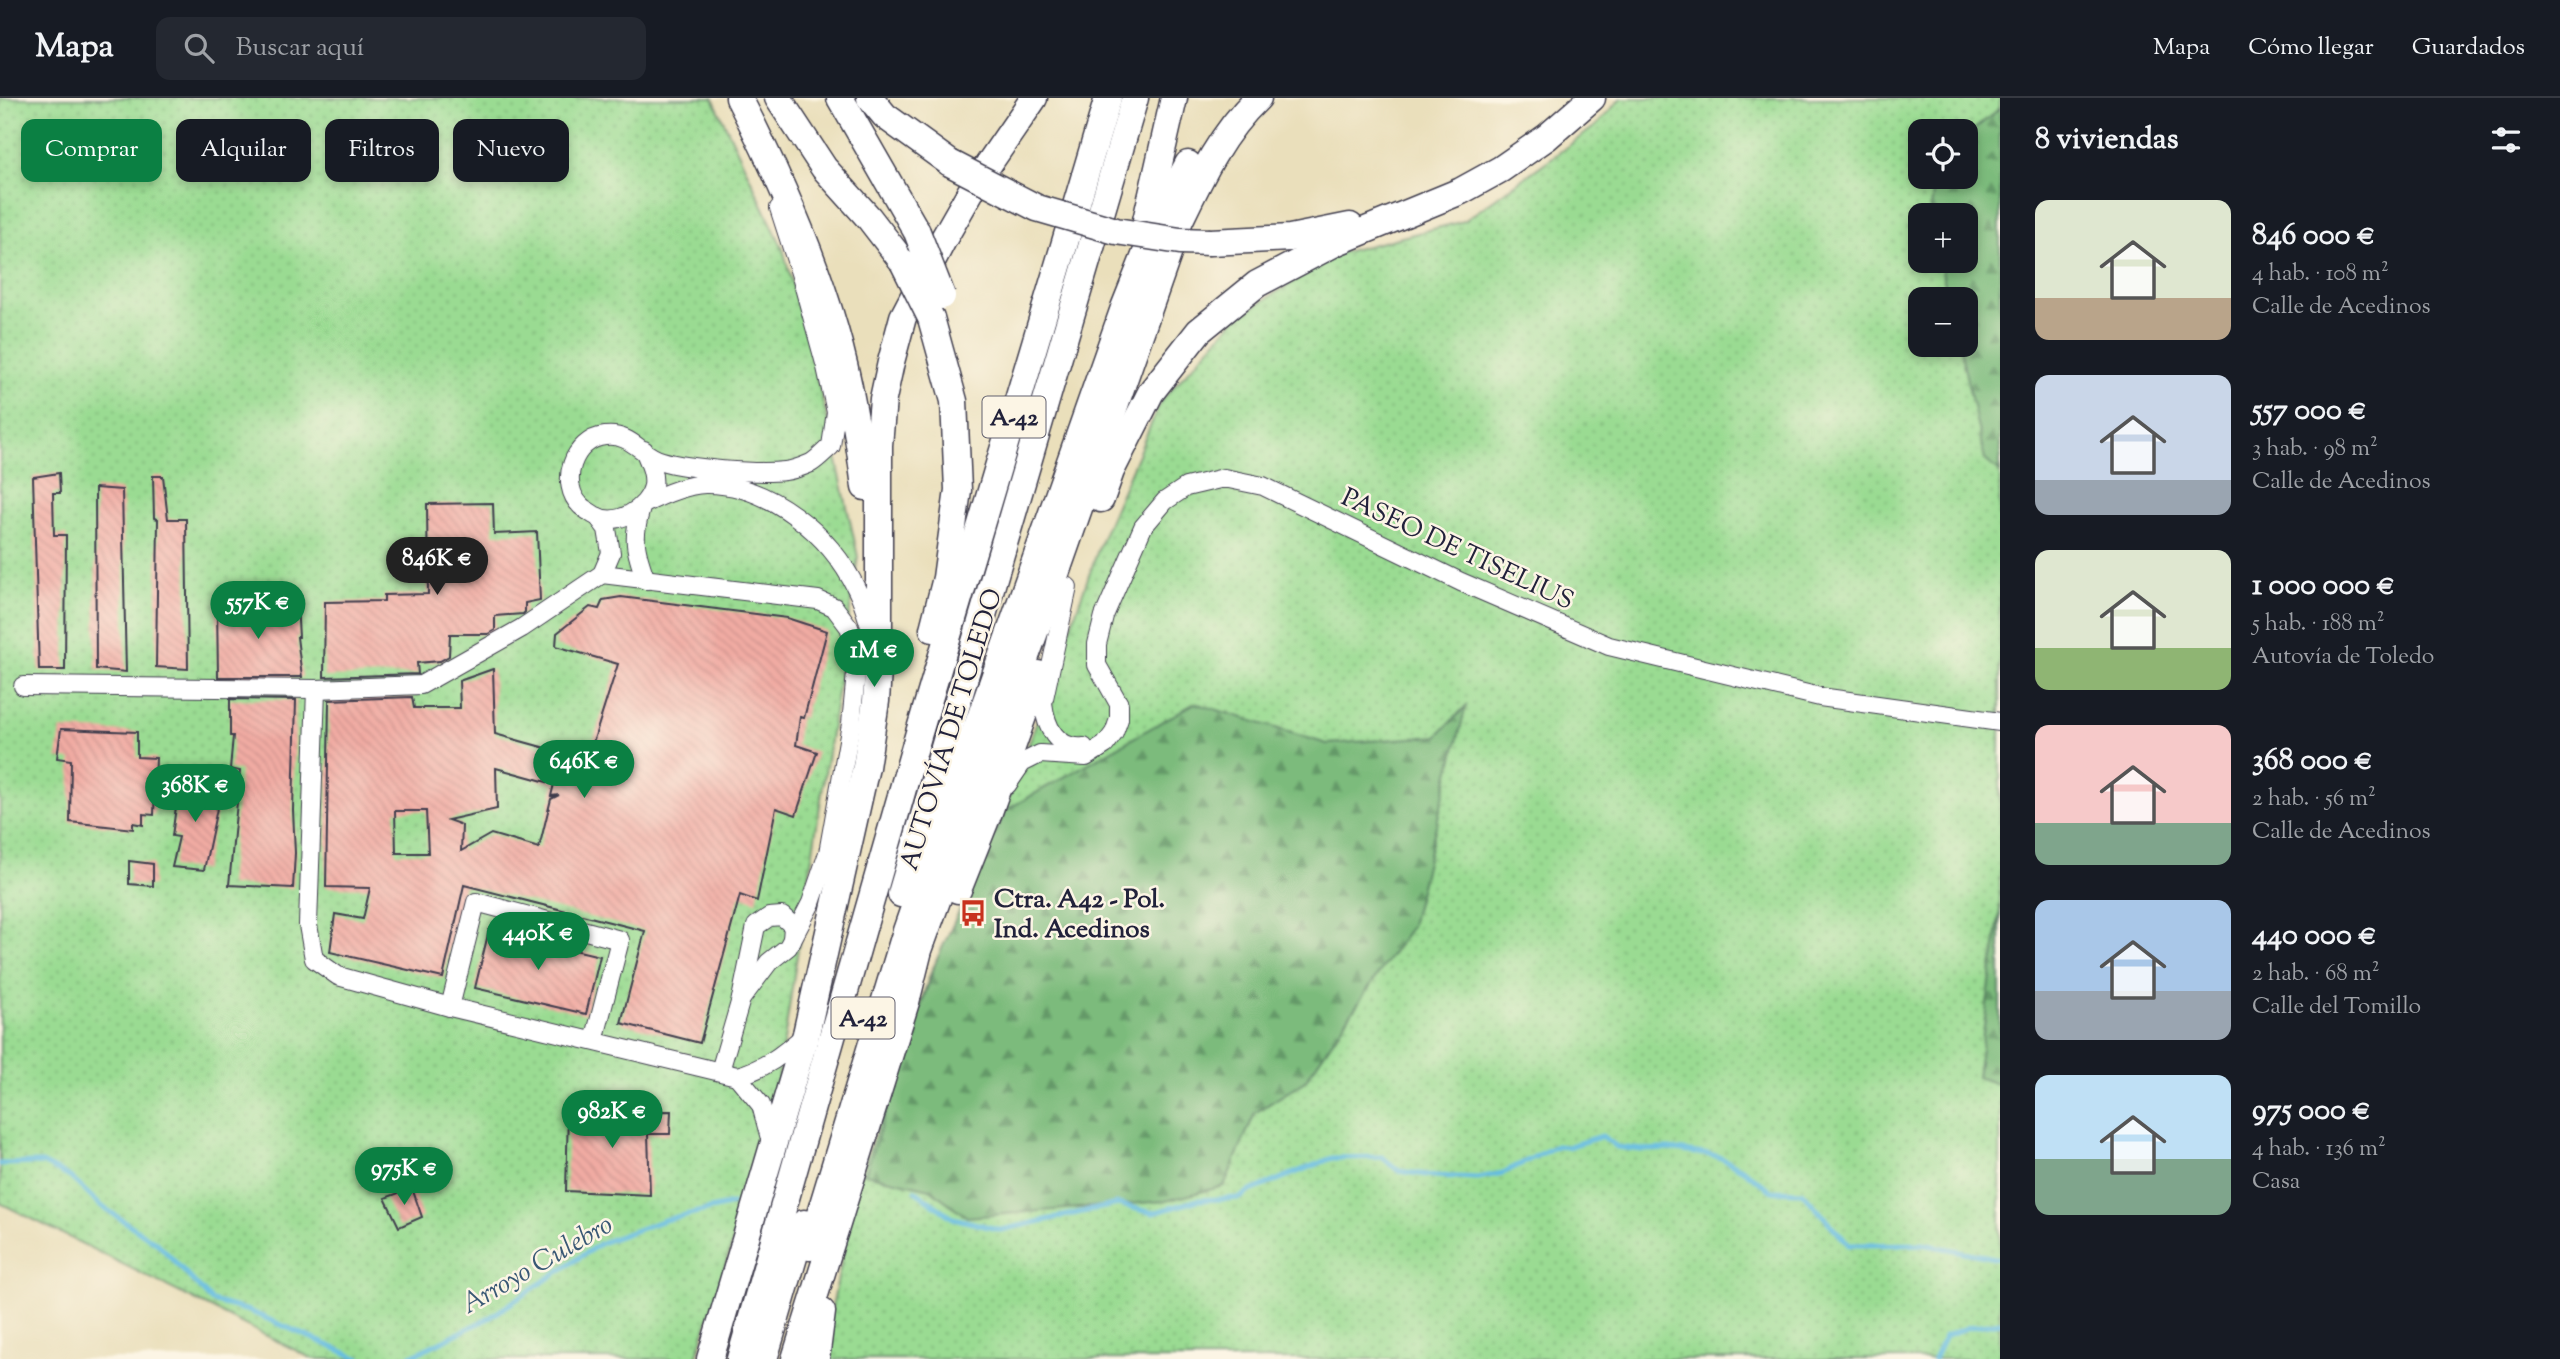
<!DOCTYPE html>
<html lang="es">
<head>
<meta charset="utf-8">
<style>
  body { margin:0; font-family:"Sorts Mill Goudy",serif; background:#242831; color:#f1f3f6; height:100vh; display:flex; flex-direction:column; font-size:26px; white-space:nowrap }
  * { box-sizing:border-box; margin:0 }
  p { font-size:23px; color:#9ea1a6 }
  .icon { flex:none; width:38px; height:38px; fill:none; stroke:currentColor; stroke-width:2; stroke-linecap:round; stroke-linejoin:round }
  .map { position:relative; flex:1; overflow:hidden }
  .panel { display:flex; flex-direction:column; background:#171b24; width:560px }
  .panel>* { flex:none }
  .guide { position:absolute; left:21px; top:21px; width:665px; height:63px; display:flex; gap:14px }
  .controls { position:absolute; left:1908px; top:21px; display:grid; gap:14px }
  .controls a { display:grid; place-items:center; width:70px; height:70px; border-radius:14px; background:#171b24; box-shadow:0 4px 10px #0003; font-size:35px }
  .price { position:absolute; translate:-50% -60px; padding:0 16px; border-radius:24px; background:#0b8043; color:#fff; font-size:23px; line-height:46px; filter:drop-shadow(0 2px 4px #0008) }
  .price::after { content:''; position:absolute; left:50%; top:42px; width:21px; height:16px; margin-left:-10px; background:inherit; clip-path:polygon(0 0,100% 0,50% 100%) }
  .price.current { background:#222; color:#fff }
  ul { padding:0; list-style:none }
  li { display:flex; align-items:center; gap:21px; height:175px; padding:0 35px }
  li span { display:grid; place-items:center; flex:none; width:196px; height:140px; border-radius:14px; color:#555 }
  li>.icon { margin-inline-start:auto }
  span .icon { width:84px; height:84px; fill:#fffc; stroke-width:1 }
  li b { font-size:30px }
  h2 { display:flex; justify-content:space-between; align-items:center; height:84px; padding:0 35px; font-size:30px }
  .tag { padding:0 24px; border-radius:14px; background:#171b24; box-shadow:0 4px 10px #0003; font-size:24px; line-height:63px }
  .tag.current { background:#0b8043; color:#fff }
  header { display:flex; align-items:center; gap:42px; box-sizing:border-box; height:98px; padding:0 35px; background:#171b24; border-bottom:2px solid #363941 }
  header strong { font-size:33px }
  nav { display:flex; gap:38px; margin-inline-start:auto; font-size:24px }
  .search { width:490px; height:63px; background:#242831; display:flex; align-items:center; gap:18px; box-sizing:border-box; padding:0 24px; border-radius:14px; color:#9ea1a6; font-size:26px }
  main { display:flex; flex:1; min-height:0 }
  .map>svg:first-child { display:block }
  .grass { fill:url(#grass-dots); stroke:#5e7e66; stroke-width:2; fill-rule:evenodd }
  .forest { fill:url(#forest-firs); stroke:#4e6e5c; stroke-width:2 }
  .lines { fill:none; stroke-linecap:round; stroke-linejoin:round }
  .stream { stroke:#64bce1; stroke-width:5 }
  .building { fill:url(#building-back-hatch); fill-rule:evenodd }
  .minor-casing { stroke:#403e4e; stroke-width:20 }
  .highway-casing { stroke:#403e4e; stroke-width:29 }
  .minor { stroke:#fff; stroke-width:18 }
  .highway { stroke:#fff; stroke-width:26 }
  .highway-bridge-casing { stroke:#403e4e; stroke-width:29; stroke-linecap:butt }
  .highway-bridge { stroke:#fff; stroke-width:26 }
  .labels { text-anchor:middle; stroke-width:5; stroke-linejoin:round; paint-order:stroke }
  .shield { fill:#fcf5e5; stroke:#63616e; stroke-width:2 }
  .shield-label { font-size:24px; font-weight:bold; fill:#22223b }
  .street-label { font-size:26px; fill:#22223b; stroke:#fcf5e5 }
  .poi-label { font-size:26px; font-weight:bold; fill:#22223b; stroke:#fcf5e5; text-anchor:start }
  .water-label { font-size:28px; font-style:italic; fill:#395875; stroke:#fcf5e5 }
</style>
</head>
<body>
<header>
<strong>Mapa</strong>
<div class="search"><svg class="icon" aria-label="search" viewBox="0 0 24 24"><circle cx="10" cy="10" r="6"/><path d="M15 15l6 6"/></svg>Buscar aquí</div>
<nav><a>Mapa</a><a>Cómo llegar</a><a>Guardados</a></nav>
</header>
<main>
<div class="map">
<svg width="2000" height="1261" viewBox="0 0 2000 1261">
  <defs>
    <pattern id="grass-dots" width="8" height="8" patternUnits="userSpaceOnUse" patternTransform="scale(1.75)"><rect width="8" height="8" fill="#9adb92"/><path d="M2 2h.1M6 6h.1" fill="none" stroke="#84bc7f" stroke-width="1.8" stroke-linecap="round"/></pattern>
    <pattern id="forest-firs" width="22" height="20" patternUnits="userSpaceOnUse" patternTransform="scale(1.75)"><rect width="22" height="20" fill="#7bbb7c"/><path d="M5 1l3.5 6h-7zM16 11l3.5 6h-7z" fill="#649867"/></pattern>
    <pattern id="building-back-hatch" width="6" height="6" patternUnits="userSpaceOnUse" patternTransform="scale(1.75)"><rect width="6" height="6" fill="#f1aba3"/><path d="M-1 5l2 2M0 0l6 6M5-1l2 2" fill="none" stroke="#ce938d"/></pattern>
  </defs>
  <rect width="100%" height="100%" fill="#fcf5e5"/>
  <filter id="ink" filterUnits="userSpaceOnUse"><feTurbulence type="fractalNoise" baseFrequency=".0143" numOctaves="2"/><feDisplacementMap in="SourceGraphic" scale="14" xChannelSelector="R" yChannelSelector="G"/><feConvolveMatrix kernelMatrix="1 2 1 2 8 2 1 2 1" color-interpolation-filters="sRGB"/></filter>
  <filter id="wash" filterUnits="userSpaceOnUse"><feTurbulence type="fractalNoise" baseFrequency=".00686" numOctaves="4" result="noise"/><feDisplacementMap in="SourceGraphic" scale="28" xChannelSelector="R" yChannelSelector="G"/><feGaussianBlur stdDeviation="1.57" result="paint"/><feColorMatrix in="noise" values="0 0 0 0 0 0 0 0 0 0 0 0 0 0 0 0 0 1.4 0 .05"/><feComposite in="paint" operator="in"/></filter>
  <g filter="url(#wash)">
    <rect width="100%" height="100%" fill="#eadfbb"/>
    <!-- grass -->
    <g class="grass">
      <polygon points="0,0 713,0 783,151 829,327 858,459 773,1014 696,1261 313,1261 0,1105"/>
      <path d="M1621 0H2000V1261H825L829 1223 858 1085 932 871 966 822 989 739 1012 693 1104 435 1161 303 1237 219 1340 155 1464 123 1597 27ZM1920 33H1965V79H1920ZM1920 117H1965V163H1920ZM1920 201H1965V247H1920Z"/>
    </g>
    <!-- forest -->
    <g class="forest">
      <polygon points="2000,10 2000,374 1985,362 1959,247 1965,247 1965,201 1948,201 1940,163 1965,163 1965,117 1930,117 1935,79 1965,79 1965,39"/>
      <polygon points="1195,605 1327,646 1437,638 1466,608 1411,828 1305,983 1255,1015 1224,1088 1166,1103 967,1119 930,1091 865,1076 936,863 1006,712"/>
      <polygon points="2000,812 2000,987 1977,979"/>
    </g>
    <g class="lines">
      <!-- stream -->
      <g class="stream">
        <polyline points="0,1066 42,1065 70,1079 100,1107 158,1146 212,1203 249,1213 360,1261"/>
        <polyline points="915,1093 953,1120 1001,1132 1118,1106 1153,1115 1198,1102 1240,1100 1248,1094 1332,1060 1382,1059 1399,1073 1434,1078 1478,1080 1503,1075 1556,1048 1567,1049 1602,1038 1617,1049 1642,1052 1669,1051 1717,1058 1742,1071 1772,1093 1802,1094 1849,1147 1923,1146 2000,1161"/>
        <polyline points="405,1261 489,1220 601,1145 664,1122 732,1106"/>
        <polyline points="1934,1261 1945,1238 1969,1229 2000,1224"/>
      </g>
    </g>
    <g id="blocks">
      <!-- building -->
      <g class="building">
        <polygon points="59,375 60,395 53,395 54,437 66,437 65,572 39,572 33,379"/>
        <polygon points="153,378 163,378 168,421 186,421 188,571 156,569 158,421 154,420"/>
        <polygon points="95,390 122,392 126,574 96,571"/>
        <polygon points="493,405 494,436 537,434 540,502 525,505 525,514 523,516 495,518 495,532 488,536 450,536 449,558 440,563 417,565 418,576 324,579 325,504 384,503 384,497 428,496 427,406"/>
        <path d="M621 499 787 520 827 533 804 620 800 619 796 647 817 654 796 717 776 710 757 803 740 797 700 945 621 925 645 833 464 787 443 880 330 854 335 816 363 821 370 790 326 789 329 602 412 599 414 610H460L459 583 493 571 495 636 571 657 574 652 589 657 618 566 556 548 557 535 590 509 599 511 603 502ZM496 670 554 686 551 698 559 697 551 701 539 750 491 736 461 753 462 727 448 722 497 711ZM395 713H426L428 755H396Z"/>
        <polygon points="217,506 297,506 299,539 297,539 302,579 218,579"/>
        <polygon points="230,601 296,602 293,712 295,755 293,790 229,787 240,673 230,671 233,638 230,638"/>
        <polygon points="61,631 137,634 137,659 156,660 154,717 143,716 143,727 133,725 133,731 70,724 71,662 57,660"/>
        <polygon points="194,684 222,687 204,772 172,769 179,739 172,738 179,687 193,689"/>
        <polygon points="129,763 153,766 153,788 129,786"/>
        <polygon points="489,832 600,858 586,916 475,890"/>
        <polygon points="671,1013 670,1036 648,1036 650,1097 566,1093 568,1014"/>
        <polygon points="412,1090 422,1119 399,1129 385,1100"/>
      </g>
    </g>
  </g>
  <g filter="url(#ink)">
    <use href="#blocks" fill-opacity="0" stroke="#403e4e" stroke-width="2"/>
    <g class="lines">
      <defs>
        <g id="minor">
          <path d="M644 352C649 364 655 375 653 388 648 411 616 430 594 417 590 414 584 411 581 408 558 386 573 341 605 338 632 335 640 357 662 363 689 371 757 376 785 373 793 372 804 368 811 365 818 361 825 353 831 348L836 314 826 269 801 178 779 110"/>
          <path d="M644 406C662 397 685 387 705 386 769 385 831 437 857 492 864 506 868 523 873 538"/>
          <path d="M641 410C632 441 635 452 646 482"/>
          <polyline points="602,476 818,502 834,509 849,529 858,555 851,626 828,755 811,805 788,849 769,864 741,901"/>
          <path d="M1068 489 1043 605C1046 629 1056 652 1084 649"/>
          <polyline points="23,588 316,591 421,587 522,530 602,476 611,455 607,431 598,419"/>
          <path d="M316 591 308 827 314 861 338 878 450 909 737 978C765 971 783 956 804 938"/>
          <polyline points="1007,687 1022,665 1040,656 1086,659 1105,647 1114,635 1119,621 1119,606 1097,567 1097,546 1104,518 1143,429 1165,403 1186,389 1224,380 1263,388 1461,484 1609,548 1820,599 2000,624"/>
          <polyline points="450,909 476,804 620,842 594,943"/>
          <polyline points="720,973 741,901 756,828 769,819 782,818 793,828 792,842"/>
          <polyline points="737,978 761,1007 772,1048"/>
        </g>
        <g id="highway">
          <path d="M739 0C777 74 812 152 835 232 850 283 858 336 865 389"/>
          <polyline points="778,0 824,70 869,120 903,164"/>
          <polyline points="840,0 917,134"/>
          <polyline points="870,0 885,18 950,65"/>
          <polyline points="1145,127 1174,0"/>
          <polyline points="1210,144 1290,140 1350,128"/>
          <polyline points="931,220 954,303 958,392 946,480 933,531"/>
          <polyline points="1101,401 1111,373 1151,294 1199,233 1257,186 1337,144 1461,93 1501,71 1547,39 1592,0"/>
          <polyline points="958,792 989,714 1038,576"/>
          <polyline points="901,796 1135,0"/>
          <polyline points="810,1149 906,833 1002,557 1124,210 1162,115 1188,66"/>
          <polyline points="710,1261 806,936 866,669 876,603 879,557 879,347 883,301 891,264 903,219 943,142 975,86 1034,0"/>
          <polyline points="740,1261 918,638 1108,0"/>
          <polyline points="764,1261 804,1125"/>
          <path d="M795 1261 906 904 919 852 1052 487 1180 122C1201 78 1222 34 1258 0"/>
          <polyline points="816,1261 822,1214"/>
        </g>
      </defs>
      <!-- minor casing -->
      <use href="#minor" class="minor-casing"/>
      <!-- highway casing -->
      <use href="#highway" class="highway-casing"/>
      <!-- minor -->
      <use href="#minor" class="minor"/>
      <!-- highway -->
      <use href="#highway" class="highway"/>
      <defs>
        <g id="highway-bridge">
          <polyline points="950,65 1037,110 1116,133 1180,143 1210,144"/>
          <polyline points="917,134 942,198"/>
          <polyline points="903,164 931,220"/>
        </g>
      </defs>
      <!-- highway-bridge casing -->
      <use href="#highway-bridge" class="highway-bridge-casing"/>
      <!-- highway-bridge -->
      <use href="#highway-bridge" class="highway-bridge"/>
    </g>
  </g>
  <!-- icons -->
  <defs>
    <symbol id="bus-bare" viewBox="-9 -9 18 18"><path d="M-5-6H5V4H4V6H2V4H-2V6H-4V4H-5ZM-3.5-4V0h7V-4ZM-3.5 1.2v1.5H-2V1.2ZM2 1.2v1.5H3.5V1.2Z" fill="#c8321e" stroke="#fcf5e5" stroke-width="2.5" paint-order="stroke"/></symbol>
  </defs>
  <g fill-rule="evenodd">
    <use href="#bus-bare" x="954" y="796" width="38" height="38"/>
  </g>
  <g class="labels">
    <!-- shield labels -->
    <g class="shield">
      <rect x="982.5" y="298.5" width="63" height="41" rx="5"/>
      <rect x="831.5" y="899.5" width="63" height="41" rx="5"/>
    </g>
    <g class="shield-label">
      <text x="1014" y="327">A-42</text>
      <text x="863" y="928">A-42</text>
    </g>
    <!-- street labels -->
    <g class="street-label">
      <text transform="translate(1458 450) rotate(25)" y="9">PASEO DE TISELIUS</text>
      <text transform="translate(950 631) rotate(-73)" y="9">AUTOVÍA DE TOLEDO</text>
    </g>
    <!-- poi labels -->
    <g class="poi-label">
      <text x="994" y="809">Ctra. A42 - Pol.<tspan x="994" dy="30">Ind. Acedinos</tspan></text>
    </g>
    <!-- water labels -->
    <g class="water-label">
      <text transform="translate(536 1165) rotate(-30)" y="10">Arroyo Culebro</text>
    </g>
  </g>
</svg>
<div class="controls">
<a><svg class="icon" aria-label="locate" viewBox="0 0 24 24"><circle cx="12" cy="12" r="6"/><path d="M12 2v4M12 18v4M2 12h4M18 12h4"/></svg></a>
<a>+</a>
<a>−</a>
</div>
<b class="price current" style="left:437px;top:499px">846K €</b>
<b class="price" style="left:258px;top:543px">557K €</b>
<b class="price" style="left:874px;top:591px">1M €</b>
<b class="price" style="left:584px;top:702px">646K €</b>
<b class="price" style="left:195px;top:726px">368K €</b>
<b class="price" style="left:538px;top:874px">440K €</b>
<b class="price" style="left:612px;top:1052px">982K €</b>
<b class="price" style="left:404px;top:1109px">975K €</b>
<div class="guide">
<a class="tag current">Comprar</a>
<a class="tag">Alquilar</a>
<a class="tag">Filtros</a>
<a class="tag">Nuevo</a>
</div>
</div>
<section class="panel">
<h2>8 viviendas<svg class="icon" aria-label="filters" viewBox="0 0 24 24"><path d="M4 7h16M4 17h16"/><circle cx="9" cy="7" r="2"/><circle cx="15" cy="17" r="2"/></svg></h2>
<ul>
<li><span style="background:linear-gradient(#dfe7d0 70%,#b9a48a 0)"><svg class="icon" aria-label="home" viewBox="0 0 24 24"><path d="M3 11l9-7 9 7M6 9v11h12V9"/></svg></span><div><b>846 000 €</b><p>4 hab. · 108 m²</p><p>Calle de Acedinos</p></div></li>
<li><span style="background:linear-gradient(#c9d6e8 75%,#9aa5b1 0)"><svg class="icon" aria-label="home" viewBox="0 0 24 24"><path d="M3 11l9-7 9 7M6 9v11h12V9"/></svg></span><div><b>557 000 €</b><p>3 hab. · 98 m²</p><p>Calle de Acedinos</p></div></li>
<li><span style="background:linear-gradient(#dfe7d0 70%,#8fb573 0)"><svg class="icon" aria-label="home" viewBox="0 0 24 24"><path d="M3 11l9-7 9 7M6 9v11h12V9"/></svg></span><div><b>1 000 000 €</b><p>5 hab. · 188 m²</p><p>Autovía de Toledo</p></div></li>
<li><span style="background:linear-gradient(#f6c9c9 70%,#7fa58c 0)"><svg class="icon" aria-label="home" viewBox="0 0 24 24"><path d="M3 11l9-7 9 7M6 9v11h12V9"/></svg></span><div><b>368 000 €</b><p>2 hab. · 56 m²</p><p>Calle de Acedinos</p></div></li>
<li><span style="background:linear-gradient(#a9c7e8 65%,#9aa5b1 0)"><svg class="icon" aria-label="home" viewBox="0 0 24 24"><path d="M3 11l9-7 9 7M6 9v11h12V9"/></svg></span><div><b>440 000 €</b><p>2 hab. · 68 m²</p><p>Calle del Tomillo</p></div></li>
<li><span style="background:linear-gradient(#bfe0f5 60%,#7fa58c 0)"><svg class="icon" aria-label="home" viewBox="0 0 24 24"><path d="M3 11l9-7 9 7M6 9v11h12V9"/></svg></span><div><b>975 000 €</b><p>4 hab. · 136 m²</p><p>Casa</p></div></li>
</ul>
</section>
</main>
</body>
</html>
